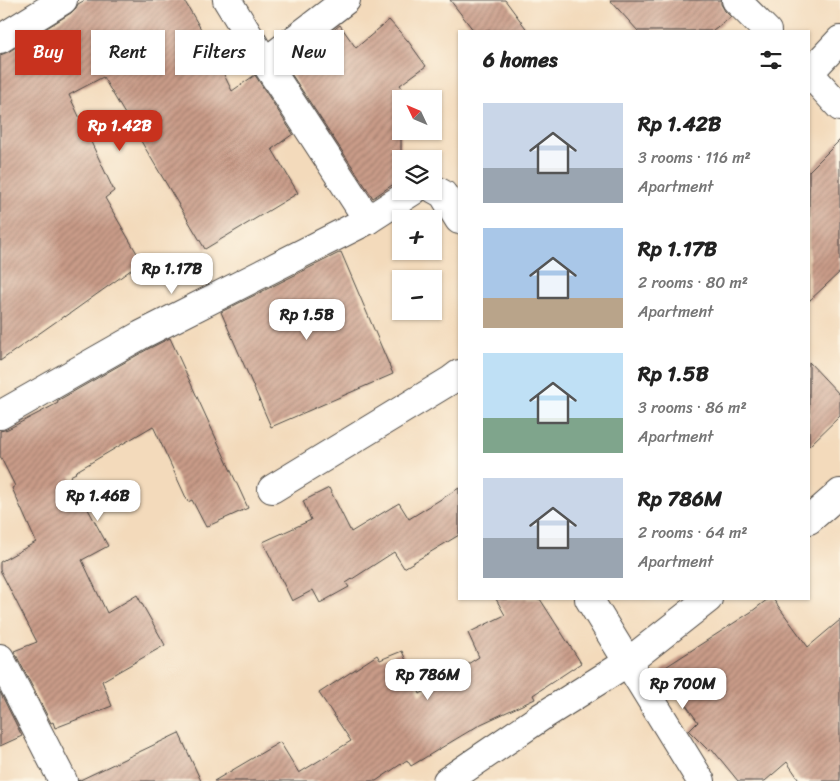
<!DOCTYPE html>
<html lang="en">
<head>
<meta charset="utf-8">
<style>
  body { margin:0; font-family:Sriracha,sans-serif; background:#f2f2f2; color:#222; height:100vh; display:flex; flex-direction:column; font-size:19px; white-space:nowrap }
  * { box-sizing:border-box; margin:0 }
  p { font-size:16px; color:#767676 }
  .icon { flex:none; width:28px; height:28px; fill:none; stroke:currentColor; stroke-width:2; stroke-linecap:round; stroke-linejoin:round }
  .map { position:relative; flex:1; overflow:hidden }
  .drawer { position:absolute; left:458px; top:30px; width:352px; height:570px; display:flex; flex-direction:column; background:#fff; border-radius:0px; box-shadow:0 1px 4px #0004 }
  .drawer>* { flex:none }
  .banner { position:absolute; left:15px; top:30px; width:368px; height:45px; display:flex; gap:10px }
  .needle { width:32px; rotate:314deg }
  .fabs { position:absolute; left:392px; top:90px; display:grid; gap:10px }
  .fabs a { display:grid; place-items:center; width:50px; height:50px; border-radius:0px; background:#fff; box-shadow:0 1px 4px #0004; font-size:25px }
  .price { position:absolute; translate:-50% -42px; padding:0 11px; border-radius:10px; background:#fff; color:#222; font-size:16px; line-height:32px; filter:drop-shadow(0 1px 2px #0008) }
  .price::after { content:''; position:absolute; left:50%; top:30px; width:15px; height:11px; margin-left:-8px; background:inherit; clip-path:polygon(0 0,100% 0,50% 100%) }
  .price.selected { background:#c8321e; color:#fff }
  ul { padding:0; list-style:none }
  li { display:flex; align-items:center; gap:15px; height:125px; padding:0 25px }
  li span { display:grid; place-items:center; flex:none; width:140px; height:100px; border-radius:0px; color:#555 }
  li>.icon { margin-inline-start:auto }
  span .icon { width:60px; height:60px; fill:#fffc; stroke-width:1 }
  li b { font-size:21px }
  h2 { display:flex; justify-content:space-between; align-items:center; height:60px; padding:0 25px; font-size:21px }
  .tag { padding:0 18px; border-radius:0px; background:#fff; box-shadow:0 1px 4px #0004; font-size:18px; line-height:45px }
  .tag.selected { background:#c8321e; color:#fff }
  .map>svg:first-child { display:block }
  .building { fill:url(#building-hatch) }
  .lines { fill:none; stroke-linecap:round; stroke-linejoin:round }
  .minor-casing { stroke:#494541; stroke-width:30 }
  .minor { stroke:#fff; stroke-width:28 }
</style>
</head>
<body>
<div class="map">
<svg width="840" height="781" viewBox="0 0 840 781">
  <defs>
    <pattern id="building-hatch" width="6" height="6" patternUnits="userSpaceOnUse" patternTransform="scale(1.25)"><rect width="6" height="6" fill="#c99b88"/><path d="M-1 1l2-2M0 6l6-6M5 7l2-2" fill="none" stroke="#a37f6f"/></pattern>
  </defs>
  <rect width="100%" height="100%" fill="#fcf5e5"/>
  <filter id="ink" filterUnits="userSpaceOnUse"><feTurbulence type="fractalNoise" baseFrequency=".02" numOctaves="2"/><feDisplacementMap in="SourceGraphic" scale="10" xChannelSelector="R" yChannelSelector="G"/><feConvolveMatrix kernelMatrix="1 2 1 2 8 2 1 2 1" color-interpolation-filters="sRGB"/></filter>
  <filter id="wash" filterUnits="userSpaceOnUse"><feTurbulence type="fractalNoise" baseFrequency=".0096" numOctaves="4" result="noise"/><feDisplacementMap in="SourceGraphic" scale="20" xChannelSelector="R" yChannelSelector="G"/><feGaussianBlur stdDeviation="1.12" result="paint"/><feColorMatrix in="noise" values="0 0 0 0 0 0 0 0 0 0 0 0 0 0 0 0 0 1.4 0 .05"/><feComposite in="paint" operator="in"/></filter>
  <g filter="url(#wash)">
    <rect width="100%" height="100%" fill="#f3dabb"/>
    <g id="blocks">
      <!-- building -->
      <g class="building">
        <polygon points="85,0 184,0 205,36 232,91 255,75 293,134 272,149 298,193 205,249 103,77 69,95 114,191 105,198 142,262 65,317 64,316 0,361 0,55 8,52 71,13 76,8 78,4"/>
        <polygon points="450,0 505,0 528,31 474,31"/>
        <polygon points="610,0 721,0 721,4 725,11 731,17 713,31 638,31"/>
        <polygon points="389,20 408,41 426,66 400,85 410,99 401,99 401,131 405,131 401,134 401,179 373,198 286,66 340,25 356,48"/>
        <polygon points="840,140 840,272 809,301 809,171"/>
        <polygon points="341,252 393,374 271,427 221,312"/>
        <polygon points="170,338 248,508 206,527 192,500 188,502 153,426 75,472 76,473 70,476 108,546 82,560 107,613 137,595 165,645 102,681 112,706 55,728 53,722 51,723 14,651 37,642 0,570 0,562 36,542 12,488 15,486 0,456 0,431 8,429 58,403 57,401 148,349"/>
        <polygon points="809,362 840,395 840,416 809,446"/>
        <polygon points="329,488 351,532 399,503 409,519 459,488 459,535 404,568 394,552 346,583 349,587 320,603 313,590 292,601 263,542 311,520 303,501"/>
        <polygon points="496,599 540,599 581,663 533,695 535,699 481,724 411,766 407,760 376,781 214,781 280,742 299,773 351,741 319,693 377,655 380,660 402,651 420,694 479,657 468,633 505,615"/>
        <polygon points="768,599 773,599 808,647 840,620 840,781 800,781 787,762 765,781 738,781 712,749 709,751 689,731 698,722 661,670 751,612"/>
        <polygon points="0,692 22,736 0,746"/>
        <polygon points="179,733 201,781 78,781"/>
      </g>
    </g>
  </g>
  <g filter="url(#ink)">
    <use href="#blocks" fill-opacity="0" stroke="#494541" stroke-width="1"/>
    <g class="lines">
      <defs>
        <g id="minor">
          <polyline points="227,0 265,62 346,0"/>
          <polyline points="736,0 767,31"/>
          <polyline points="0,39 63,0"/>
          <polyline points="265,62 368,220"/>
          <polyline points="809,73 840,107"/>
          <polyline points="809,73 840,40"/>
          <polyline points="434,189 443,194 459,220"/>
          <polyline points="0,415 141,335 368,220 413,191"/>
          <polyline points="272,489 451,380 459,374"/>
          <polyline points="809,520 840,493"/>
          <polyline points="589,599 701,781"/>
          <polyline points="0,658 63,781"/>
          <polyline points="447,781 541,717 628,662 708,599"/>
        </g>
      </defs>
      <!-- minor casing -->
      <use href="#minor" class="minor-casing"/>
      <!-- minor -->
      <use href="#minor" class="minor"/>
    </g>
  </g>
</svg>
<div class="fabs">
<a><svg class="needle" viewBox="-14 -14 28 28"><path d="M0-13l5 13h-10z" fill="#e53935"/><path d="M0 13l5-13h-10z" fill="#767676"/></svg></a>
<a><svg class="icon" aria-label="layers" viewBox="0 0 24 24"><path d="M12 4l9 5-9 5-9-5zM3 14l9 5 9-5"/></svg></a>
<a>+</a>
<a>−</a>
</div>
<b class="price selected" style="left:120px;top:152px">Rp 1.42B</b>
<b class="price" style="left:172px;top:295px">Rp 1.17B</b>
<b class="price" style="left:307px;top:341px">Rp 1.5B</b>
<b class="price" style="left:98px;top:522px">Rp 1.46B</b>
<b class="price" style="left:428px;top:701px">Rp 786M</b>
<b class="price" style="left:683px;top:710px">Rp 700M</b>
<div class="banner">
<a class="tag selected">Buy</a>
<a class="tag">Rent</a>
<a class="tag">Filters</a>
<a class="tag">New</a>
</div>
<section class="drawer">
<h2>6 homes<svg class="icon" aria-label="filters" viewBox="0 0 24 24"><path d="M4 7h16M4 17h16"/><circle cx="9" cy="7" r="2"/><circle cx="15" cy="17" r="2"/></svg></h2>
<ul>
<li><span style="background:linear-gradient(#c9d6e8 65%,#9aa5b1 0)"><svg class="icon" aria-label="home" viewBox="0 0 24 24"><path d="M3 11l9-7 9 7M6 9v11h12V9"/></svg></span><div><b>Rp 1.42B</b><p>3 rooms · 116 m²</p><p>Apartment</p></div></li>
<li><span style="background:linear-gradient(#a9c7e8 70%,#b9a48a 0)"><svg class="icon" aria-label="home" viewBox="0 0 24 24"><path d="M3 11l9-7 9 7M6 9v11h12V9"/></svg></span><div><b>Rp 1.17B</b><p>2 rooms · 80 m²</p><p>Apartment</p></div></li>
<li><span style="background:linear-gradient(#bfe0f5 65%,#7fa58c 0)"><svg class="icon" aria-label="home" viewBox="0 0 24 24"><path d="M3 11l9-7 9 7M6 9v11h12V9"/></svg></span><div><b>Rp 1.5B</b><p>3 rooms · 86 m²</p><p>Apartment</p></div></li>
<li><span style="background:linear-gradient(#c9d6e8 60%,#9aa5b1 0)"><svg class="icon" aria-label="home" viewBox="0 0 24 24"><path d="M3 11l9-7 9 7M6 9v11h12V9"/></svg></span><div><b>Rp 786M</b><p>2 rooms · 64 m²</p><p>Apartment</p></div></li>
</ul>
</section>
</div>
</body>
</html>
